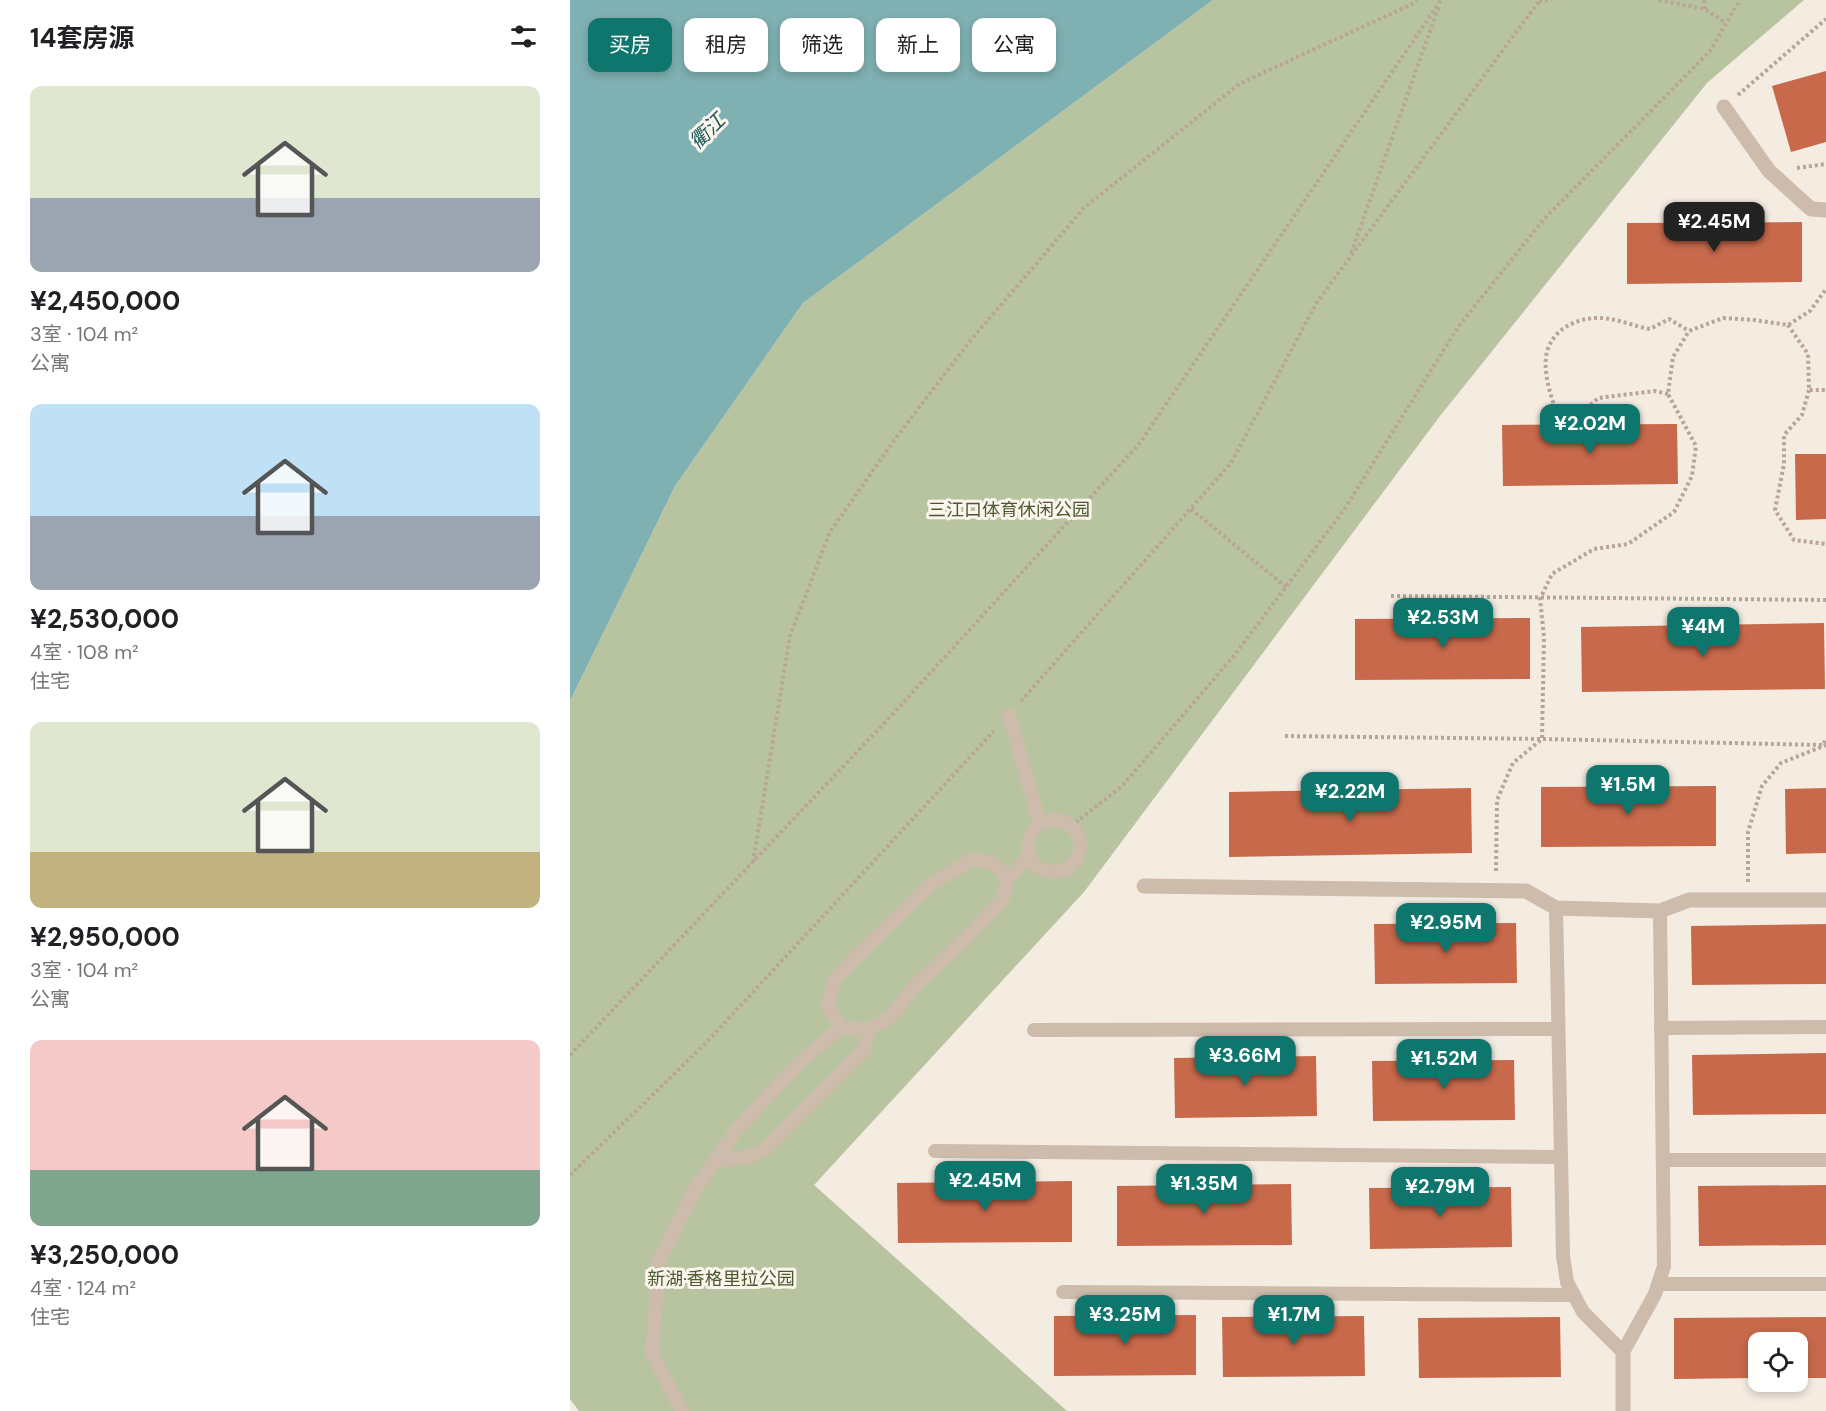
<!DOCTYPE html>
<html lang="zh">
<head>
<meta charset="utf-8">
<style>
  body { margin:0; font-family:"DM Sans","Noto Sans SC",sans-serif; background:#f2f2f2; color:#202124; height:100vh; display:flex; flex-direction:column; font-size:22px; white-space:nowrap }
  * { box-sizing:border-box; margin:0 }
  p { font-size:20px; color:#757577 }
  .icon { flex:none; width:33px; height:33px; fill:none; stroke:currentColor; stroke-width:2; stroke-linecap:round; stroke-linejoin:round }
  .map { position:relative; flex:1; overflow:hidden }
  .panel { display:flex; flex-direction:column; background:#fff; width:570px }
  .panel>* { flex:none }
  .top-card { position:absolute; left:18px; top:18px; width:570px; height:54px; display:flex; gap:12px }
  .controls { position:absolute; left:1178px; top:1332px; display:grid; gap:12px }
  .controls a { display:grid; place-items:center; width:60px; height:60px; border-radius:12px; background:#fff; box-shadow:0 3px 9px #0003; font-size:30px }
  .price { position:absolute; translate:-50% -51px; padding:0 14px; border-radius:12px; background:#0f766e; color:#fff; font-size:20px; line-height:39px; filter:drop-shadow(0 2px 3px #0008) }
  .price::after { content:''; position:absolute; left:50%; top:36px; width:18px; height:14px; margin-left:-9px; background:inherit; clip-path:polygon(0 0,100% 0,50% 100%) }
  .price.selected { background:#222; color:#fff }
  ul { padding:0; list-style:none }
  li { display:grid; align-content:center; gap:12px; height:318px; padding:0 30px }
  li span { display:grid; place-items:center; height:186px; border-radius:12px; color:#555 }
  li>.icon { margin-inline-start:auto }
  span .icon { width:108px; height:108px; fill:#fffc; stroke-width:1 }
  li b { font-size:26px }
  h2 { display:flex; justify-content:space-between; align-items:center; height:72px; padding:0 30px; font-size:26px }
  .chip { padding:0 21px; border-radius:12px; background:#fff; box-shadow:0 3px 9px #0003; font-size:21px; line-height:54px }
  .chip.selected { background:#0f766e; color:#fff }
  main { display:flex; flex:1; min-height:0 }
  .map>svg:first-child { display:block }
  .green { fill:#b8c4a0 }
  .water { fill:#7fb0b2 }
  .building { fill:#c8694b }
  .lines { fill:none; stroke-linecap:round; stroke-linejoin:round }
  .path { stroke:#b9a596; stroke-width:4; stroke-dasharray:3 3; stroke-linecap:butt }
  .service { stroke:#cdbbac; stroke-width:14 }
  .minor { stroke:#cdbbac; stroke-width:15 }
  .labels { text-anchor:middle; stroke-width:6; stroke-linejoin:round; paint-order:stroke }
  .park-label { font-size:18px; fill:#4a5a2e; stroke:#fbf5ee }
  .water-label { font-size:20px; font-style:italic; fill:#1f5a5e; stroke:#fbf5ee }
</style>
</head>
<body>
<main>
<section class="panel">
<h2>14套房源<svg class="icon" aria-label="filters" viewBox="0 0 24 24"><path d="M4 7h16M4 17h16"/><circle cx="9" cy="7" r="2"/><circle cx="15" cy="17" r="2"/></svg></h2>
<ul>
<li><span style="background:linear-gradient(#dfe7d0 60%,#9aa5b1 0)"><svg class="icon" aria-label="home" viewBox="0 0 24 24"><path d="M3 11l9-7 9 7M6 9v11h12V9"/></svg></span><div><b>¥2,450,000</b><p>3室 · 104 m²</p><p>公寓</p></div></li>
<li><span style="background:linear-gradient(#bfe0f5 60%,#9aa5b1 0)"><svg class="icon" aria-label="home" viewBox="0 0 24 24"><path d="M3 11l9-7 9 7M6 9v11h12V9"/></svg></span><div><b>¥2,530,000</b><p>4室 · 108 m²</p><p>住宅</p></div></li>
<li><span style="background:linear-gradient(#dfe7d0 70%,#c2b280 0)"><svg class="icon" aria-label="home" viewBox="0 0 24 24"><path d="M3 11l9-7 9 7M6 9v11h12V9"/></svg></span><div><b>¥2,950,000</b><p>3室 · 104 m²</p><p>公寓</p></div></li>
<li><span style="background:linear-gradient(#f6c9c9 70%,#7fa58c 0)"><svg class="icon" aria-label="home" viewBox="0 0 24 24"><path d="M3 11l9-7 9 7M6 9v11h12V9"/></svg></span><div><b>¥3,250,000</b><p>4室 · 124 m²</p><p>住宅</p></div></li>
</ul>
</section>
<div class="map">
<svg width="1256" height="1411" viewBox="0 0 1256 1411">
  <rect width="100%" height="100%" fill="#f4ebe1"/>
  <!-- green -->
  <polygon class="green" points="643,0 1234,0 1137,83 870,416 514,892 244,1185 497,1411 9,1411 0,1399 0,701 105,486 233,303"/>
  <!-- water -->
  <polygon class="water" points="0,0 643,0 233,303 105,486 0,701"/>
  <!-- building -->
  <g class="building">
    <polygon points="1256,71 1256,142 1221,152 1202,86"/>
    <polygon points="1232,222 1232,282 1057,284 1057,223"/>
    <polygon points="1107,424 1108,484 933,486 932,425"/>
    <polygon points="1225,454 1256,454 1256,519 1226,520"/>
    <polygon points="960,618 960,679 785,680 785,619"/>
    <polygon points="1254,623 1255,689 1012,692 1011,627"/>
    <polygon points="1146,786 1146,846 971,847 971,787"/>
    <polygon points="901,788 902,853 659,857 659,792"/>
    <polygon points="1256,788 1256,853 1216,854 1215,789"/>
    <polygon points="946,923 947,983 805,984 804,924"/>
    <polygon points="1256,924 1256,984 1122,985 1121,926"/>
    <polygon points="1256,1053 1256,1114 1123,1115 1122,1055"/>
    <polygon points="746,1056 747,1116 605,1118 604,1058"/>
    <polygon points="944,1060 945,1120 803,1121 802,1061"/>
    <polygon points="502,1181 502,1242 328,1243 327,1183"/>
    <polygon points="721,1184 722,1245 547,1246 547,1186"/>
    <polygon points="1256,1185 1256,1245 1129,1246 1128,1186"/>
    <polygon points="941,1187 942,1247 800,1249 799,1188"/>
    <polygon points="626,1315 626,1375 484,1376 484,1316"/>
    <polygon points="794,1316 795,1376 653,1377 652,1317"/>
    <polygon points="990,1317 991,1377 849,1378 848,1318"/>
    <polygon points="1256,1317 1256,1378 1227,1378 1227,1342 1188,1342 1188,1378 1104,1379 1104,1318"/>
  </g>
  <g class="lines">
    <!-- path -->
    <g class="path">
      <polyline points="1089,0 1135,9 1156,23"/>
      <polyline points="1134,0 1135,9"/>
      <polyline points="969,1 982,0"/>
      <polyline points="1168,95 1256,19"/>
      <polyline points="1227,168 1256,164"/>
      <polyline points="781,253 869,6"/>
      <polyline points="1218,325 1238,354 1239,390 1256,390"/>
      <polyline points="1239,390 1232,415 1214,435 1214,464 1205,510 1224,540 1256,544"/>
      <path d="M1098 394 1085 391 1028 398 1011 414 985 408C980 393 974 374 976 357 980 327 1013 314 1040 319 1053 321 1067 327 1080 329L1099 319 1119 331"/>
      <polyline points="621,509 716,587"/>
      <polyline points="821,596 1256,600"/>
      <polyline points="451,701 661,463 747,302 970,0"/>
      <polyline points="715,736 972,739 1253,745 1256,739"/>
      <polyline points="501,826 552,786 663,657 774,510 888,327 974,219 1140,51 1170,0"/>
      <polyline points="183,862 220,636 260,532 325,439 400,341 514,208 669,84 842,4 847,0"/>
      <polyline points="926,871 927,800 943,763 972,739 974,637 970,599 982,574 1024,549 1058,544 1104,512 1122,476 1126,446 1098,394 1103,357 1119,331 1153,318 1184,320 1218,325 1240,311 1256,289"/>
      <polyline points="1178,882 1178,832 1192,786 1211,763 1256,745"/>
      <polyline points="0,1055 320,717 569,444 871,0"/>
      <polyline points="0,1175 134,1045 424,731"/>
    </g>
    <!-- service -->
    <g class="service">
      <polyline points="439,715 470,824"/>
      <circle cx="484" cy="846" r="26"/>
      <polygon points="403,859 424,863 437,879 433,899 397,937 346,985 320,1017 297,1030 271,1027 258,1005 264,980 284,959 361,884"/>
      <polyline points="437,879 460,856"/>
      <polyline points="986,908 993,1256 997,1282 1013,1312 1053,1352 1085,1294 1094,1266 1090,911"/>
      <polyline points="1091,1028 1256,1027"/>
      <polyline points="464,1030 988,1029"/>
      <polyline points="365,1151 991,1157"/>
      <polyline points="1093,1160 1256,1160"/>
      <polyline points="145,1161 178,1157 196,1149 295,1049 297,1030"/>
      <polyline points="1088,1284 1256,1284"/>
      <polyline points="493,1292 1004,1295"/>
      <polyline points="112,1411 82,1354 89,1261 125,1190 164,1133 227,1065 271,1027"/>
    </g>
    <!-- minor -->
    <g class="minor">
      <polyline points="1154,107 1199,171 1241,209 1256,210"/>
      <polyline points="574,886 956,891 986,908 1090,911 1119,900 1256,900"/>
      <polyline points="1053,1352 1053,1411"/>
    </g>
  </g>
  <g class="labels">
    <!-- park labels -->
    <g class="park-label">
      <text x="439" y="516">三江口体育休闲公园</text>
      <text x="151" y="1285">新湖·香格里拉公园</text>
    </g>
    <!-- water labels -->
    <g class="water-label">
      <text transform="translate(137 131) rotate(-44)" y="7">衢江</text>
    </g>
  </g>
</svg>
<div class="controls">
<a><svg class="icon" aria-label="locate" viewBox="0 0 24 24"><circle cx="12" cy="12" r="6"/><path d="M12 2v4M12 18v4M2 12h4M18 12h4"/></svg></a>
</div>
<b class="price selected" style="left:1144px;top:253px">¥2.45M</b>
<b class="price" style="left:1020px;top:455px">¥2.02M</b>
<b class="price" style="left:873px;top:649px">¥2.53M</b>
<b class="price" style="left:1133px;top:658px">¥4M</b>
<b class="price" style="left:1058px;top:816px">¥1.5M</b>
<b class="price" style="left:780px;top:823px">¥2.22M</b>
<b class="price" style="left:876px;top:954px">¥2.95M</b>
<b class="price" style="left:675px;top:1087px">¥3.66M</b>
<b class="price" style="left:874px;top:1090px">¥1.52M</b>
<b class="price" style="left:415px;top:1212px">¥2.45M</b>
<b class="price" style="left:634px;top:1215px">¥1.35M</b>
<b class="price" style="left:870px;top:1218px">¥2.79M</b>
<b class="price" style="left:555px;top:1346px">¥3.25M</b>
<b class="price" style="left:724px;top:1346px">¥1.7M</b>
<div class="top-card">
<a class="chip selected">买房</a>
<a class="chip">租房</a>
<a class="chip">筛选</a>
<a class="chip">新上</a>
<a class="chip">公寓</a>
</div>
</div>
</main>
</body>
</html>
